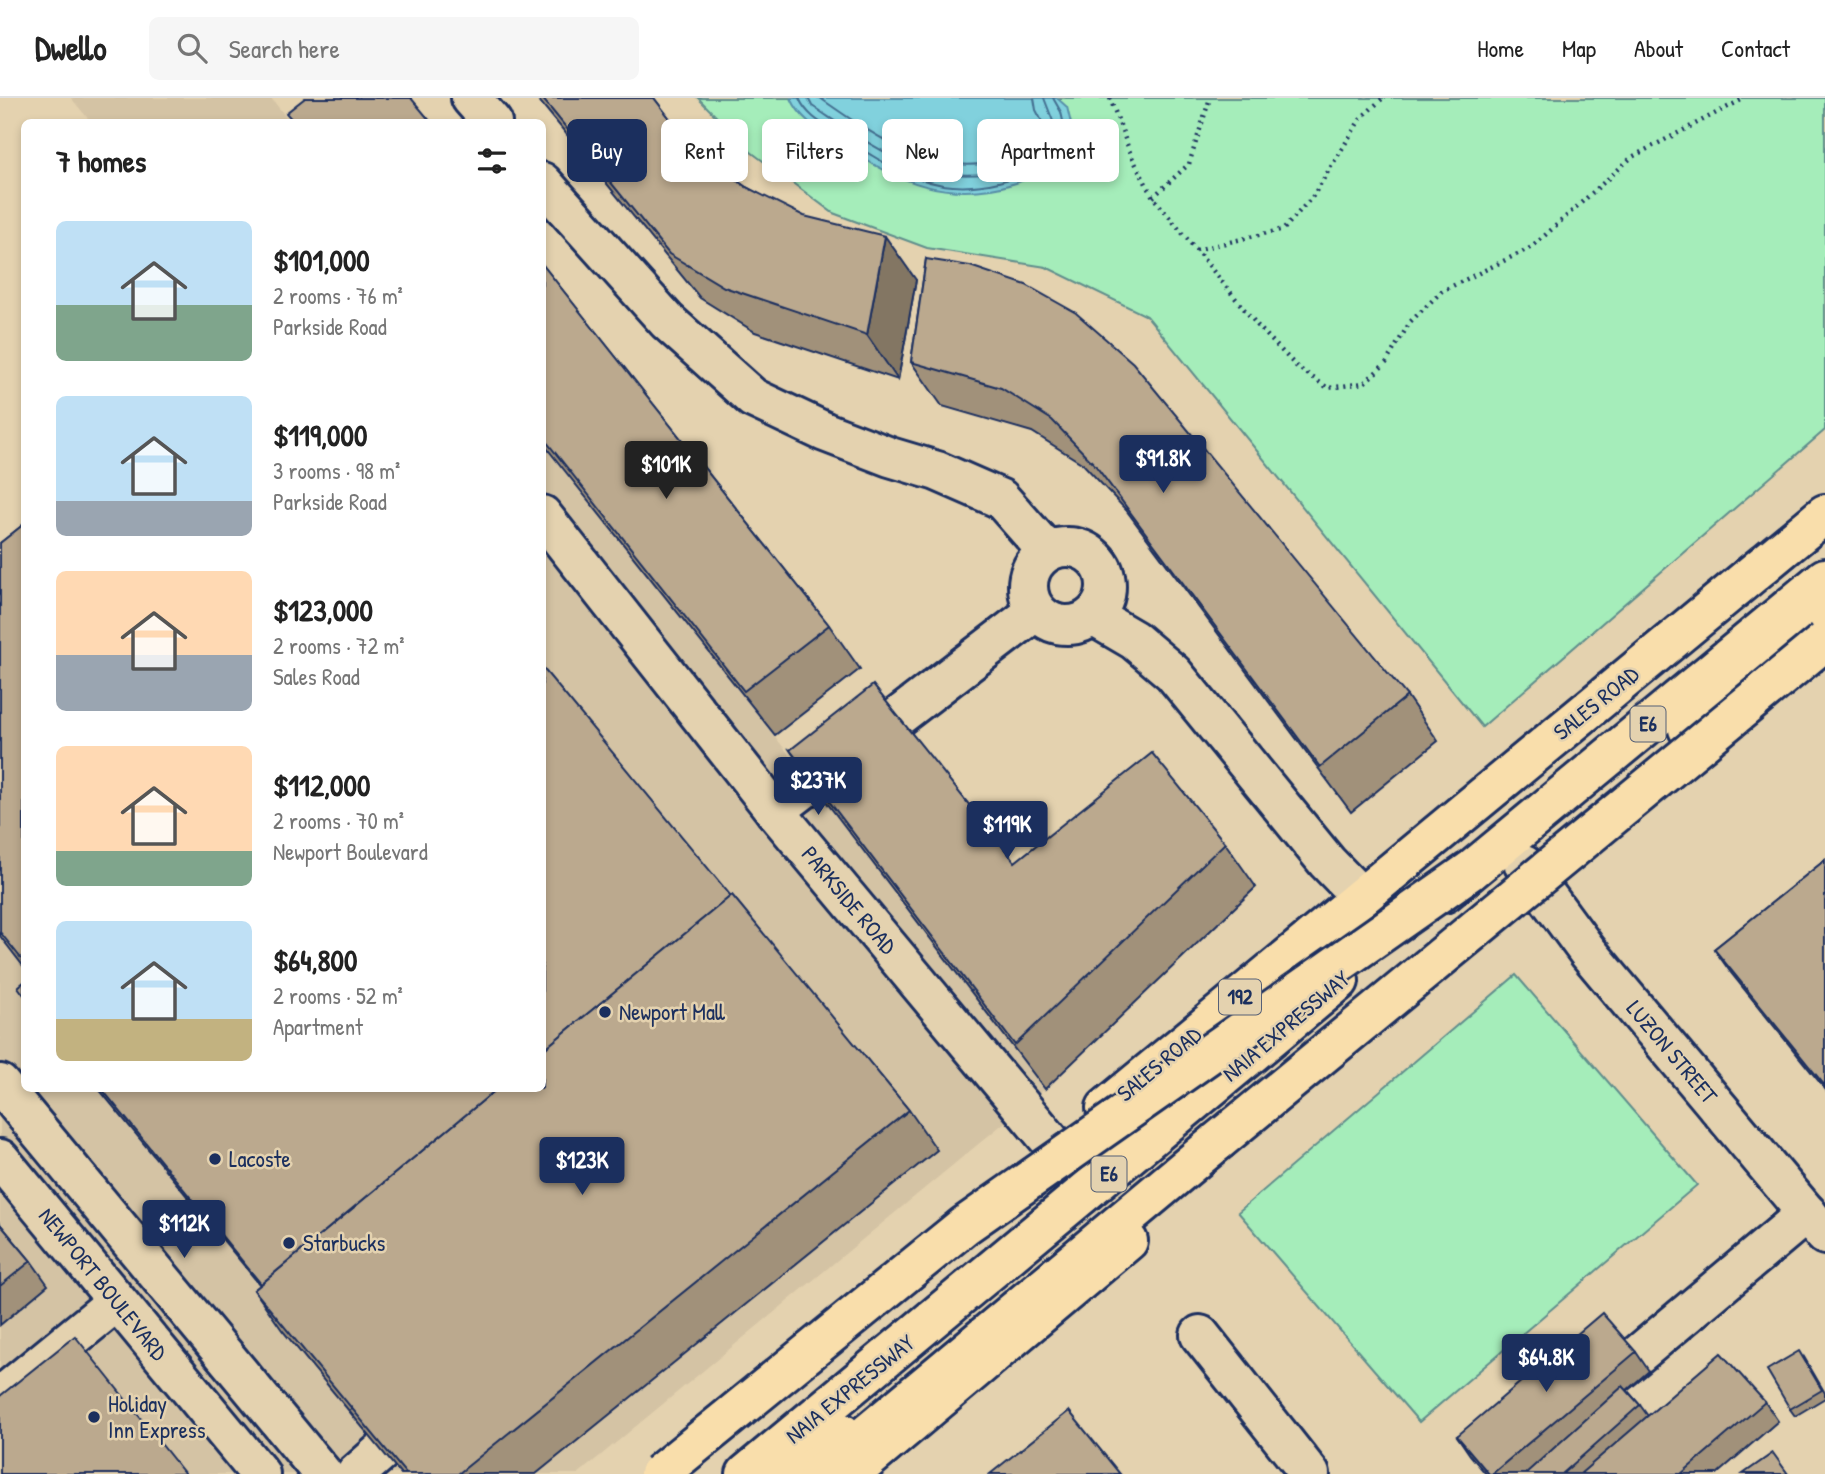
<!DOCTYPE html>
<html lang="en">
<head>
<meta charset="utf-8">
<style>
  body { margin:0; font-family:"Patrick Hand",sans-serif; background:#f6f6f6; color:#222; height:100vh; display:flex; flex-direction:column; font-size:26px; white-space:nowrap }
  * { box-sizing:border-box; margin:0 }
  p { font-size:23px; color:#767676 }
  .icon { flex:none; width:38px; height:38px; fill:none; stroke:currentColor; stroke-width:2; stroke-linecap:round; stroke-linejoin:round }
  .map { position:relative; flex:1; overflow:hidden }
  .panel { position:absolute; left:21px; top:21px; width:525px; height:973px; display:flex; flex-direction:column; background:#fff; border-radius:10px; box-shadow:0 4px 10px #0003 }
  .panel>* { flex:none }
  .hud { position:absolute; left:567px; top:21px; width:665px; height:63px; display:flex; gap:14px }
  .price { position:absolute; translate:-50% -60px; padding:0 16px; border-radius:7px; background:#1b2f5e; color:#fff; font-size:23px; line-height:46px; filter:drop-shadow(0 2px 4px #0008) }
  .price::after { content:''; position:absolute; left:50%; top:42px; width:21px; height:16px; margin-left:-10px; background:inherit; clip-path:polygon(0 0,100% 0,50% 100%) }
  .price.current { background:#222; color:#fff }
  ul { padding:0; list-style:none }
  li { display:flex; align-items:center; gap:21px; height:175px; padding:0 35px }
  li span { display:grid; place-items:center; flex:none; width:196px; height:140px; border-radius:10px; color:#555 }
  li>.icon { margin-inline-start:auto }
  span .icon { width:84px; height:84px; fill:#fffc; stroke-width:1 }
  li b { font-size:30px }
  h2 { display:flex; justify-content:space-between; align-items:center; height:84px; padding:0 35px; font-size:30px }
  .pill { padding:0 24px; border-radius:10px; background:#fff; box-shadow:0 4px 10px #0003; font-size:24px; line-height:63px }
  .pill.current { background:#1b2f5e; color:#fff }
  header { display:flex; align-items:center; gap:42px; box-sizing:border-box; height:98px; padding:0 35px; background:#fff; border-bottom:2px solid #e0e0e0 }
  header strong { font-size:33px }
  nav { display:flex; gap:38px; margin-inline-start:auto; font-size:24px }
  .search { width:490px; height:63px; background:#f6f6f6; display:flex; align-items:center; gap:18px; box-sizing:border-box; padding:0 24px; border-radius:10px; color:#767676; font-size:26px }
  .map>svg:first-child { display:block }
  .built { fill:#d4c3a4 }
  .green { fill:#a5edba; stroke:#608e8c; stroke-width:2 }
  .water { fill:#81d1dd; stroke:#5890aa; stroke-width:2 }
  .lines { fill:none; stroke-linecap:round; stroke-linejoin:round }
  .shore { stroke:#447091; stroke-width:2 }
  .minor-casing { stroke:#1b2f5e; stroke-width:44 }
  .major-casing { stroke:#1b2f5e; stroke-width:44 }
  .highway-casing { stroke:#1b2f5e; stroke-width:44 }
  .path { stroke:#1b2f5e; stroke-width:4.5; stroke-dasharray:2 5; stroke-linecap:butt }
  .minor { stroke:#e4d2af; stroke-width:38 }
  .major { stroke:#f9deab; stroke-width:38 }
  .highway { stroke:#f9deab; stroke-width:38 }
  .highway-bridge-casing { stroke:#1b2f5e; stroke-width:44; stroke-linecap:butt }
  .highway-bridge { stroke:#f9deab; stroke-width:38 }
  .wall { fill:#a1917a; stroke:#1b2f5e; stroke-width:2 }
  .shaded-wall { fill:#837663; stroke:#1b2f5e; stroke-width:2 }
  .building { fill:#bba98e; stroke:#1b2f5e; stroke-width:2 }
  .poi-dot { fill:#1b2f5e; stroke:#e4d2af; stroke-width:2.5 }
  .labels { text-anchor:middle; stroke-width:5; stroke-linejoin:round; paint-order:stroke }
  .shield { fill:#e4d2af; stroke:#576076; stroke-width:2 }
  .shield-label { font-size:21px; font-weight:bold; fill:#1b2f5e }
  .street-label { font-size:23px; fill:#1b2f5e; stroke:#e4d2af }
  .poi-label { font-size:23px; fill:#1b2f5e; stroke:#e4d2af; text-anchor:start }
</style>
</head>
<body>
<header>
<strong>Dwello</strong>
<div class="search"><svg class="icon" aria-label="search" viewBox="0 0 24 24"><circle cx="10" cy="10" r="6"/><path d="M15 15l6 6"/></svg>Search here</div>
<nav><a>Home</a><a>Map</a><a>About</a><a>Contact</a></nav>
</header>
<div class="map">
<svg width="1825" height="1376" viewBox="0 0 1825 1376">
  <rect width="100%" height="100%" fill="#e4d2af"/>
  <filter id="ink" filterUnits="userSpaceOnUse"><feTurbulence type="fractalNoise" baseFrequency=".0143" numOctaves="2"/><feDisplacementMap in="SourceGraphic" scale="14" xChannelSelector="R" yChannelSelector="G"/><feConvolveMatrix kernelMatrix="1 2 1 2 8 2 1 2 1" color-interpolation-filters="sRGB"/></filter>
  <g filter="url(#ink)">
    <!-- built -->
    <g class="built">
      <polygon points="71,0 271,0 290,24 91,24"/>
      <polygon points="543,344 821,697 1045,991 578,1376 0,1376 0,498 24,478 24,990 542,990"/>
    </g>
    <!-- green -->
    <g class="green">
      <polygon points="698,0 1825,0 1825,332 1482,629 1147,218 1046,169 927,150 833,115 751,54"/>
      <polygon points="1516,877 1697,1087 1419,1324 1238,1114"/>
    </g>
    <!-- water -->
    <path class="water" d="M791 0H1057L1067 9 1073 34C1068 43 1064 54 1058 62 1049 73 1029 80 1016 85 949 106 896 84 841 46 820 32 801 23 791 0Z"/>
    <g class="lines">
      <!-- shore -->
      <g class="shore">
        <path d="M799 0C807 19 825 27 842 38 871 58 907 81 943 87 977 92 1022 83 1049 60 1056 54 1061 41 1065 32L1061 14 1053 0"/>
        <path d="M808 0 812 8C873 48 931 95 1009 70 1032 63 1046 53 1056 31L1044 0"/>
        <path d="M820 0C875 38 935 83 1005 61 1024 55 1037 48 1045 29L1036 12 1034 0"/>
      </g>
      <defs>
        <g id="minor">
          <polyline points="471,0 492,24"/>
          <polyline points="542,84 667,223 753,300 825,334 890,359 937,373 1001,401 1047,453"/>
          <polyline points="542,417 775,713 1057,1051"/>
          <circle cx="1067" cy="488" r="39"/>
          <polyline points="1093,518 1134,542 1173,575 1327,764 1360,798"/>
          <polyline points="775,713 1036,513"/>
          <polyline points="1524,767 1588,854 1825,1137"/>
          <polyline points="0,986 323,1376"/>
          <polyline points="0,1061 260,1376"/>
          <polyline points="1200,1237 1310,1376"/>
          <polyline points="1597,1291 1807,1115"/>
          <polyline points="0,1299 116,1204"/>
          <polyline points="356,1376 382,1353"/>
        </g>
        <g id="major">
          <polyline points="1688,631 1825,518"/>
          <polyline points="1106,1010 1825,416"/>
          <polyline points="793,1376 842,1335"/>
          <polyline points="851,1376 1128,1143"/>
        </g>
        <g id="highway">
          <polyline points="1444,795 1825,480"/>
          <polyline points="746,1376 1339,883"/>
          <polyline points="819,1376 1218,1043"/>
        </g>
      </defs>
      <!-- minor casing -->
      <use href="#minor" class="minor-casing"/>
      <!-- major casing -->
      <use href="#major" class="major-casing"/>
      <!-- highway casing -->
      <use href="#highway" class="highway-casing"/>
      <!-- path -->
      <g class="path">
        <polyline points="1110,0 1131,57 1153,99 1258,228 1297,269 1328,290 1364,285 1386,265 1410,224 1442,193 1532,149 1632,59 1745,0"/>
        <polyline points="1153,99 1189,66 1210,0"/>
        <polyline points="1196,152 1284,131 1313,98 1361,20 1383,0"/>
      </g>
      <!-- minor -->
      <use href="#minor" class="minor"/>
      <!-- major -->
      <use href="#major" class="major"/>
      <!-- highway -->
      <use href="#highway" class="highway"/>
      <defs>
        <g id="highway-bridge">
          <polyline points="1218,1043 1825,543"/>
          <polyline points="659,1376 964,1128 1470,773"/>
        </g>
      </defs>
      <!-- highway-bridge casing -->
      <use href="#highway-bridge" class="highway-bridge-casing"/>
      <!-- highway-bridge -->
      <use href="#highway-bridge" class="highway-bridge"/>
    </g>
    <!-- wall -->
    <g class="wall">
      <polygon points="537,0 654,0 694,52 746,89 916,182 898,282 755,234 700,200"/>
      <polygon points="926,161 1407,598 1438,643 1351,714 1126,412 1083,366 1032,334 942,308 911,264"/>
      <polygon points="542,166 829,527 860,571 775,637 542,344"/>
      <polygon points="24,426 24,869 0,838 0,445"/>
      <polygon points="790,652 1015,764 1225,745 1256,789 1045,991 821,697"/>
      <polygon points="1825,762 1825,991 1731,875 1714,851"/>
      <polygon points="731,798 909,1012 937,1052 536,1376 401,1376 282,1232 254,1192 260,1187 98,990 542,990"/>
      <polygon points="0,1126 31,1163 48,1187 0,1227"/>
      <polygon points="1636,1254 1649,1273 1627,1292 1640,1307 1648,1318 1765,1304 1778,1323 1717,1376 1486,1376 1470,1357 1457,1338"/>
      <polygon points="1804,1259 1825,1295 1825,1300 1795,1318 1790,1311"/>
    </g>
    <!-- shaded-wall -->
    <polygon class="shaded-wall" points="885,138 916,182 898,282 867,237"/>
    <!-- building -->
    <g class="building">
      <polygon points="305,0 411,0 431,24 294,24 286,15"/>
      <polygon points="542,0 654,0 694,52 746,89 804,118 885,138 867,237 724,189 669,156"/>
      <polygon points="926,161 970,168 1026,187 1076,215 1133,265 1407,598 1320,669 1095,367 1052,322 1001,290 911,264"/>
      <polygon points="542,166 829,527 744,593 542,338"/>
      <polygon points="24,426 24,864 0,834 0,445"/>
      <polygon points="542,569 731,798 542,953"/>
      <polygon points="873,587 1015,764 1152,655 1225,745 1015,947 790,652"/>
      <polygon points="1825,762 1825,988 1714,851"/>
      <polygon points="732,797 909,1012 458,1376 406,1376 254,1192 498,990 542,990 542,953"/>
      <polygon points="24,884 24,897 18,889"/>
      <polygon points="101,990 498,990 261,1186"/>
      <polygon points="0,1126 31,1163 0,1188"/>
      <polygon points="1602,1215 1636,1254 1492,1376 1489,1376 1457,1338"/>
      <polygon points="75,1238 185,1376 0,1376 0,1298"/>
      <polygon points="1799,1253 1822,1292 1790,1311 1767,1272"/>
      <polygon points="1721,1255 1765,1304 1681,1376 1580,1376"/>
      <polygon points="1623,1288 1640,1307 1562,1376 1525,1376"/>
      <polygon points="1069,1313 1120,1376 990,1376"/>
      <polygon points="1773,1355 1788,1376 1743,1376"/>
    </g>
  </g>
  <!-- markers -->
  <g class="poi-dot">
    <circle cx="605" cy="914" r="7"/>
    <circle cx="215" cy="1061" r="7"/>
    <circle cx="289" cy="1145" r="7"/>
    <circle cx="94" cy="1319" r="7"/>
  </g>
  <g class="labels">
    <!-- shield labels -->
    <g class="shield">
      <rect x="1630.5" y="608.5" width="35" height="35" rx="5"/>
      <rect x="1219" y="881.5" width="42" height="35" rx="5"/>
      <rect x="1091.5" y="1058.5" width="35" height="35" rx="5"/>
    </g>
    <g class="shield-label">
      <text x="1648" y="633">E6</text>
      <text x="1240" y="906">192</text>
      <text x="1109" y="1083">E6</text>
    </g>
    <!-- street labels -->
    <g class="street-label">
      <text transform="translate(1596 605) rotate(-39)" y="8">SALES ROAD</text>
      <text transform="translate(849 802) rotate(50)" y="8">PARKSIDE ROAD</text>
      <text transform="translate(1286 928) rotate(-40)" y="8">NAIA EXPRESSWAY</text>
      <text transform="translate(1672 954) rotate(50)" y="8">LUZON STREET</text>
      <text transform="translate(1159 966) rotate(-40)" y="8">SALES ROAD</text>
      <text transform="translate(103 1186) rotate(51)" y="8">NEWPORT BOULEVARD</text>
      <text transform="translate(850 1291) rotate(-39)" y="8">NAIA EXPRESSWAY</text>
    </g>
    <!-- poi labels -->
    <g class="poi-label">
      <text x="619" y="922">Newport Mall</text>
      <text x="229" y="1069">Lacoste</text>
      <text x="303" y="1153">Starbucks</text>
      <text x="108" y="1314">Holiday<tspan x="108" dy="26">Inn Express</tspan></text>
    </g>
  </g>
</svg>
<b class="price" style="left:1163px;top:397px">$91.8K</b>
<b class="price current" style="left:666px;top:403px">$101K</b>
<b class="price" style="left:818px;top:719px">$237K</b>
<b class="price" style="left:1007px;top:763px">$119K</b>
<b class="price" style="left:582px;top:1099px">$123K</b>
<b class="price" style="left:184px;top:1162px">$112K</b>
<b class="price" style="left:1546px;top:1296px">$64.8K</b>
<div class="hud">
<a class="pill current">Buy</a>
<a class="pill">Rent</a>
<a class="pill">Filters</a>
<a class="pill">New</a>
<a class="pill">Apartment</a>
</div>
<section class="panel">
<h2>7 homes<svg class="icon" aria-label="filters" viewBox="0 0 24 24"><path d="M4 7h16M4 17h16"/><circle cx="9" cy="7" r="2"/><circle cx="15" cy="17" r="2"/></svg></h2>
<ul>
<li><span style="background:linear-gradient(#bfe0f5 60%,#7fa58c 0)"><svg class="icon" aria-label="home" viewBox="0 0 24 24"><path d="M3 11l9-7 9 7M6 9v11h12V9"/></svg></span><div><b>$101,000</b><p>2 rooms · 76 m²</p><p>Parkside Road</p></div></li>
<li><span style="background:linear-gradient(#bfe0f5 75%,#9aa5b1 0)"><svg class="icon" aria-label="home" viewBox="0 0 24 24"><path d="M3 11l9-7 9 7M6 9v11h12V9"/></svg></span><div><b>$119,000</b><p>3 rooms · 98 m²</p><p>Parkside Road</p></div></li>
<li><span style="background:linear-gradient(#ffd9b3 60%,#9aa5b1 0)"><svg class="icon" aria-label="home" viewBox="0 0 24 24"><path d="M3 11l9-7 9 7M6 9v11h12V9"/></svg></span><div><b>$123,000</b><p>2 rooms · 72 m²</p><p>Sales Road</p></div></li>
<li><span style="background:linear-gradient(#ffd9b3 75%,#7fa58c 0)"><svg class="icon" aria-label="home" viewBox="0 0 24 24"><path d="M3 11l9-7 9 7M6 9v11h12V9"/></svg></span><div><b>$112,000</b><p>2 rooms · 70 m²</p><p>Newport Boulevard</p></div></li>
<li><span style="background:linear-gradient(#bfe0f5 70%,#c2b280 0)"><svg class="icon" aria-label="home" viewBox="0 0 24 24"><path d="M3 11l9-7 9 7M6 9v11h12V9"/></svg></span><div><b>$64,800</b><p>2 rooms · 52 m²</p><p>Apartment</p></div></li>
</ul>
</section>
</div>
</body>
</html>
